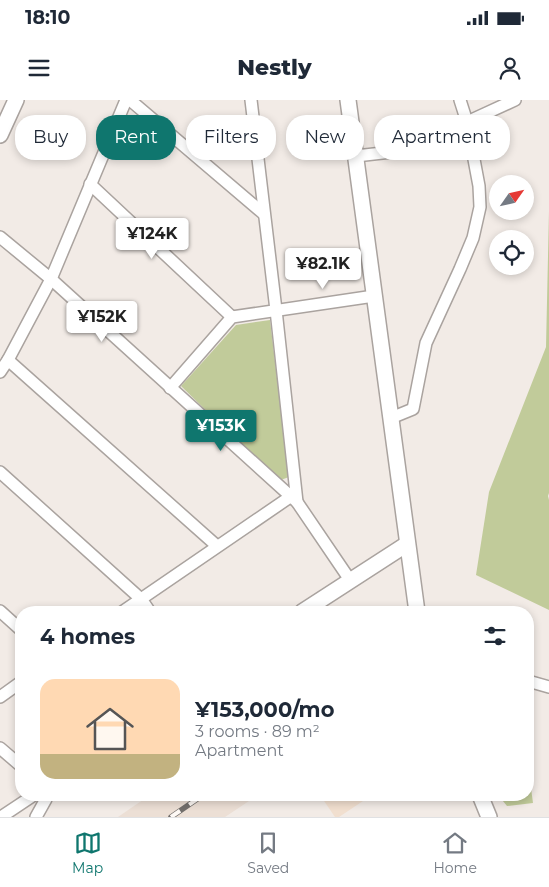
<!DOCTYPE html>
<html lang="en">
<head>
<meta charset="utf-8">
<style>
  body { margin:0; font-family:Montserrat,sans-serif; background:#f2f2f3; color:#1f2937; height:100vh; display:flex; flex-direction:column; font-size:19px; white-space:nowrap }
  * { box-sizing:border-box; margin:0 }
  p { font-size:16px; color:#747a83 }
  .icon { flex:none; width:28px; height:28px; fill:none; stroke:currentColor; stroke-width:2; stroke-linecap:round; stroke-linejoin:round }
  .map { position:relative; flex:1; overflow:hidden }
  .details { position:absolute; left:15px; top:506px; width:519px; height:195px; display:flex; flex-direction:column; background:#fff; border-radius:20px; box-shadow:0 2px 8px #0003 }
  .details>* { flex:none }
  .banner { position:absolute; left:15px; top:15px; width:520px; height:45px; display:flex; gap:10px }
  .needle { width:32px; rotate:56deg }
  .buttons { position:absolute; left:489px; top:75px; display:grid; gap:10px }
  .buttons a { display:grid; place-items:center; width:45px; height:45px; border-radius:50%; background:#fff; box-shadow:0 2px 8px #0003; font-size:25px }
  .price { position:absolute; translate:-50% -42px; padding:0 11px; border-radius:5px; background:#fff; color:#222; font-size:16px; line-height:32px; filter:drop-shadow(0 1px 2px #0008) }
  .price::after { content:''; position:absolute; left:50%; top:30px; width:15px; height:11px; margin-left:-8px; background:inherit; clip-path:polygon(0 0,100% 0,50% 100%) }
  .price.active { background:#0f766e; color:#fff }
  ul { padding:0; list-style:none }
  li { display:flex; align-items:center; gap:15px; height:125px; padding:0 25px }
  li+li { border-top:1px solid #e0e1e3 }
  li span { display:grid; place-items:center; flex:none; width:140px; height:100px; border-radius:15px; color:#555 }
  li>.icon { margin-inline-start:auto }
  span .icon { width:60px; height:60px; fill:#fffc; stroke-width:1 }
  li b { font-size:21px }
  h2 { display:flex; justify-content:space-between; align-items:center; height:60px; padding:0 25px; font-size:21px }
  .pill { padding:0 18px; border-radius:20px; background:#fff; box-shadow:0 2px 8px #0003; font-size:18px; line-height:45px }
  .pill.active { background:#0f766e; color:#fff }
  .status { display:flex; justify-content:space-between; align-items:center; height:35px; padding:0 25px; background:#fff; direction:ltr }
  .status svg { height:14px; fill:currentColor }
  header { display:flex; justify-content:space-between; align-items:center; height:65px; padding:0 25px; background:#fff; font-size:22px; font-weight:800 }
  .dock { display:flex; justify-content:space-around; align-items:center; height:70px; border-top:1px solid #e0e1e3; background:#fff; font-size:14px; color:#747a83 }
  .dock a { display:grid; justify-items:center; gap:2px }
  .dock .active { color:#0f766e }
  .map>svg:first-child { display:block }
  .commercial { fill:#f1dfcf }
  .built { fill:#ecdfd5 }
  .green { fill:#c1cb9a }
  .lines { fill:none; stroke-linecap:round; stroke-linejoin:round }
  .minor-casing { stroke:#aaa39f; stroke-width:14 }
  .tertiary-casing { stroke:#aaa39f; stroke-width:18 }
  .minor { stroke:#fff; stroke-width:11 }
  .tertiary { stroke:#fff; stroke-width:15 }
  .rail-casing { stroke:#736f6c; stroke-width:5.5 }
  .rail { stroke:#fef9f5; stroke-width:4; stroke-dasharray:11; stroke-linecap:butt }
</style>
</head>
<body>
<div class="status"><b>18:10</b><svg viewBox="0 0 49 12"><path d="M0 12V9h3v3zM5 12V6h3v6zM10 12V3h3v9zM15 12V0h3v12zM26 1h20v11H26zM47 4h2v5h-2z"/></svg></div>
<header><svg class="icon" aria-label="menu" viewBox="0 0 24 24"><path d="M4 6h16M4 12h16M4 18h16"/></svg>Nestly<svg class="icon" aria-label="person" viewBox="0 0 24 24"><circle cx="12" cy="8" r="4"/><path d="M4 21q1-7 8-7t8 7"/></svg></header>
<div class="map">
<svg width="549" height="717" viewBox="0 0 549 717">
  <rect width="100%" height="100%" fill="#f2ebe6"/>
  <!-- commercial -->
  <polygon class="commercial" points="320,695 372,695 339,717 335,717"/>
  <!-- built -->
  <polygon class="built" points="150,695 245,695 249,701 225,717 118,717"/>
  <!-- green -->
  <g class="green">
    <polygon points="549,111 549,393 548,396 549,400 549,510 476,475 489,392 546,247"/>
    <polygon points="270,220 289,377 278,381 181,286 236,225"/>
    <polygon points="528,673 529,673 533,703 507,706 498,695 528,695"/>
  </g>
  <g class="lines">
    <defs>
      <g id="minor">
        <polyline points="130,0 264,114"/>
        <polyline points="251,0 276,210 297,402"/>
        <polyline points="467,22 515,0"/>
        <polyline points="356,56 471,43"/>
        <polyline points="90,84 232,217"/>
        <polyline points="0,137 51,179 297,402 350,480"/>
        <polyline points="8,260 217,446"/>
        <polyline points="0,272 8,260 51,179 126,0"/>
        <polyline points="170,288 232,217 374,196"/>
        <polyline points="391,318 413,309 426,243 460,169 473,138 480,107 479,86 467,22 460,0"/>
        <polyline points="0,372 141,499 150,512"/>
        <polyline points="0,511 21,530"/>
        <polyline points="122,512 290,397"/>
        <polyline points="528,581 549,587"/>
        <polyline points="0,597 21,582"/>
        <polyline points="0,648 21,666"/>
        <polyline points="1,717 34,695"/>
        <polyline points="36,717 46,699 46,695"/>
      </g>
      <g id="tertiary">
        <polyline points="348,0 417,512"/>
        <polyline points="0,35 16,0"/>
        <polyline points="302,512 407,444"/>
        <polyline points="480,695 489,717"/>
      </g>
    </defs>
    <!-- minor casing -->
    <use href="#minor" class="minor-casing"/>
    <!-- tertiary casing -->
    <use href="#tertiary" class="tertiary-casing"/>
    <!-- minor -->
    <use href="#minor" class="minor"/>
    <!-- tertiary -->
    <use href="#tertiary" class="tertiary"/>
    <defs>
      <polyline id="rail" points="171,717 203,695"/>
    </defs>
    <!-- rail casing -->
    <use href="#rail" class="rail-casing"/>
    <!-- rail -->
    <use href="#rail" class="rail"/>
  </g>
</svg>
<div class="buttons">
<a><svg class="needle" viewBox="-14 -14 28 28"><path d="M0-13l5 13h-10z" fill="#e53935"/><path d="M0 13l5-13h-10z" fill="#747a83"/></svg></a>
<a><svg class="icon" aria-label="locate" viewBox="0 0 24 24"><circle cx="12" cy="12" r="6"/><path d="M12 2v4M12 18v4M2 12h4M18 12h4"/></svg></a>
</div>
<b class="price" style="left:152px;top:160px">¥124K</b>
<b class="price" style="left:323px;top:190px">¥82.1K</b>
<b class="price" style="left:102px;top:243px">¥152K</b>
<b class="price active" style="left:221px;top:352px">¥153K</b>
<div class="banner">
<a class="pill">Buy</a>
<a class="pill active">Rent</a>
<a class="pill">Filters</a>
<a class="pill">New</a>
<a class="pill">Apartment</a>
</div>
<section class="details">
<h2>4 homes<svg class="icon" aria-label="filters" viewBox="0 0 24 24"><path d="M4 7h16M4 17h16"/><circle cx="9" cy="7" r="2"/><circle cx="15" cy="17" r="2"/></svg></h2>
<ul>
<li><span style="background:linear-gradient(#ffd9b3 75%,#c2b280 0)"><svg class="icon" aria-label="home" viewBox="0 0 24 24"><path d="M3 11l9-7 9 7M6 9v11h12V9"/></svg></span><div><b>¥153,000/mo</b><p>3 rooms · 89 m²</p><p>Apartment</p></div></li>
</ul>
</section>
</div>
<nav class="dock">
<a class="active"><svg class="icon" aria-label="map" viewBox="0 0 24 24"><path d="M3 6l6-2 6 2 6-2v14l-6 2-6-2-6 2zM9 4v14M15 6v14"/></svg>Map</a>
<a><svg class="icon" aria-label="saved" viewBox="0 0 24 24"><path d="M7 4h10v16l-5-4-5 4z"/></svg>Saved</a>
<a><svg class="icon" aria-label="home" viewBox="0 0 24 24"><path d="M3 11l9-7 9 7M6 9v11h12V9"/></svg>Home</a>
</nav>
</body>
</html>
